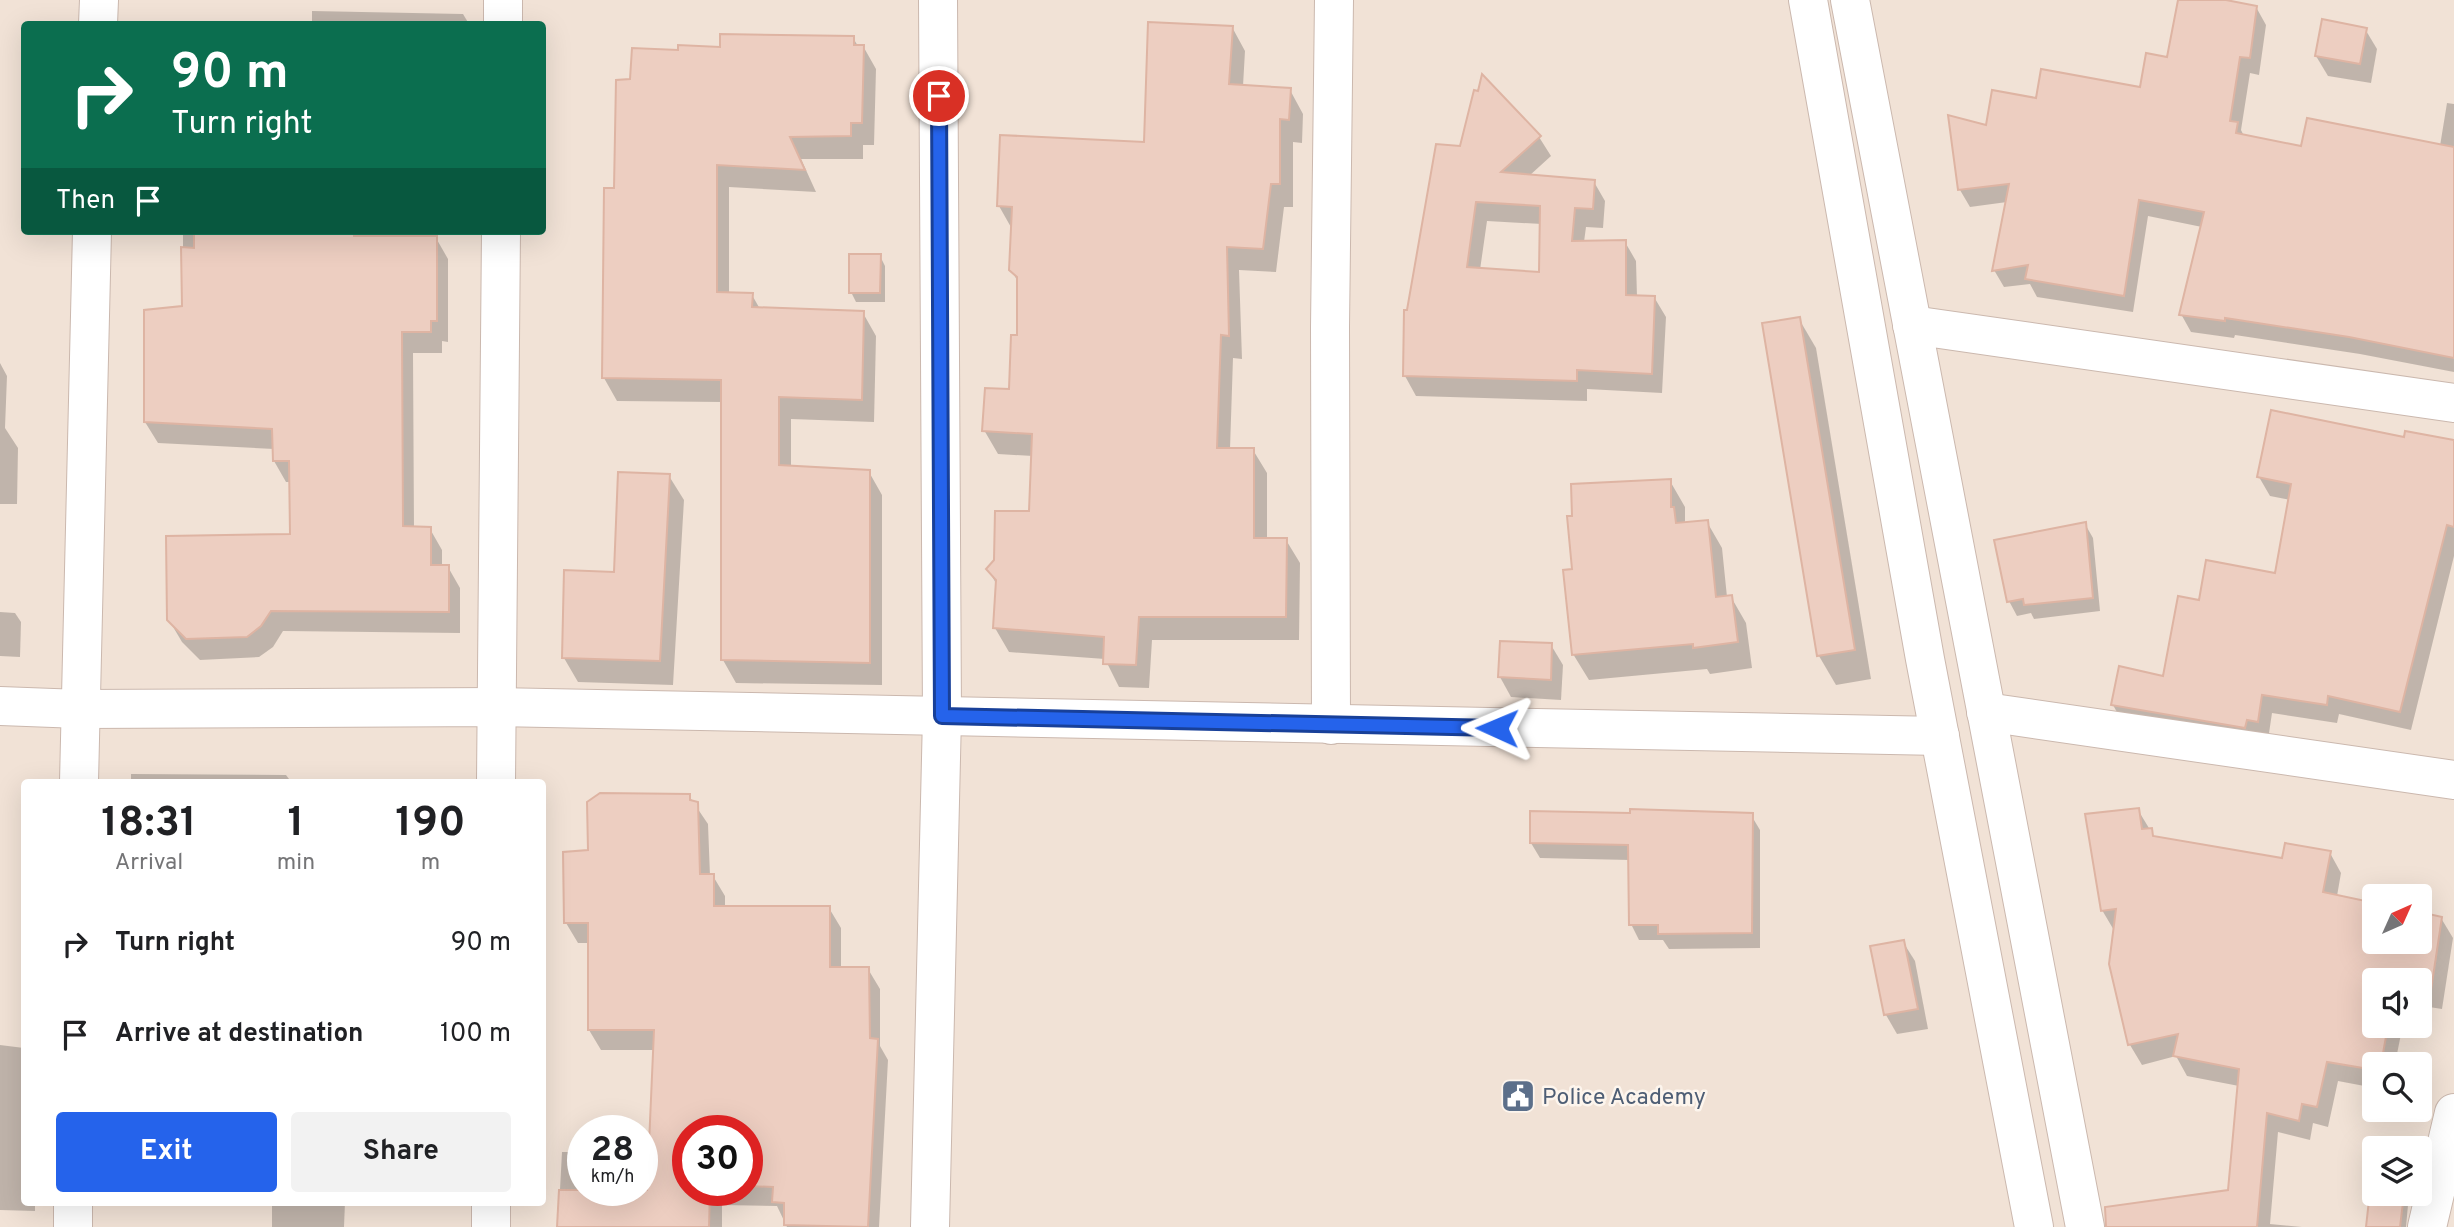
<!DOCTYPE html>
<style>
body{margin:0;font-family:Overpass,sans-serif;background:#f2f2f2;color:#202124;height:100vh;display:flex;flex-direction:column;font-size:26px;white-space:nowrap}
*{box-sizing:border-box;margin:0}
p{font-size:23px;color:#757577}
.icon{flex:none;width:38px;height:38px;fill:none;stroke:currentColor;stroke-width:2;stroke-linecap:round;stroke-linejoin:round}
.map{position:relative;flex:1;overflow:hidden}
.details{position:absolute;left:21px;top:779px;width:525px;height:427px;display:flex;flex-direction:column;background:#fff;border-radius:7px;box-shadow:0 7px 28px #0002}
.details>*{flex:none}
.banner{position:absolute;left:21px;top:21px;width:525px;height:214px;border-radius:7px;box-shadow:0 7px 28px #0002;background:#0b6e4f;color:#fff;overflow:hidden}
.needle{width:46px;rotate:45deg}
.fabs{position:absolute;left:2362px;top:884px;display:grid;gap:14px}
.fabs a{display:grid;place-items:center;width:70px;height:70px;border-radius:7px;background:#fff;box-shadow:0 7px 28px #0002;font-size:35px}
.speed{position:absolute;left:567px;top:1115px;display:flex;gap:14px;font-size:35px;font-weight:700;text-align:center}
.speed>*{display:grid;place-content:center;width:91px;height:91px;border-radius:50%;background:#fff;box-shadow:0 7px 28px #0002;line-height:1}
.speed small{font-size:18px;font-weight:400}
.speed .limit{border:10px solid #d22;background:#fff;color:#111}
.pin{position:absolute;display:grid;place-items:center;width:60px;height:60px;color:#fff;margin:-30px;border:4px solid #fff;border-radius:50%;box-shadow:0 2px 7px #0007}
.me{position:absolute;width:77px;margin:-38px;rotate:271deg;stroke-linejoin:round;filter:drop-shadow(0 0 5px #0008)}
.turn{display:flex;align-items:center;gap:24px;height:147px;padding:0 35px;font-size:32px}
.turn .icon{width:91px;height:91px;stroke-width:2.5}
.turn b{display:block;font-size:49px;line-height:60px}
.then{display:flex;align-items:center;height:66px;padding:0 35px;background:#0003;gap:14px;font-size:26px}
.eta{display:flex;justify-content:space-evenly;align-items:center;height:119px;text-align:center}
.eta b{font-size:42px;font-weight:700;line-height:49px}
.button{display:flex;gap:14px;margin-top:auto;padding:14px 35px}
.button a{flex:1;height:80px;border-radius:7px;background:#2563eb;color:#fff;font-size:28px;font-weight:700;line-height:80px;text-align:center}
.button a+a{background:#f2f2f2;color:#202124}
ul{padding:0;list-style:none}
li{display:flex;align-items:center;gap:21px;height:91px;padding:0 35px}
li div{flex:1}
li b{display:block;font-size:26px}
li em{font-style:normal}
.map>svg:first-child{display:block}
.residential{fill:#f1e2d6;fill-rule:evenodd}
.shadow{fill:#0003;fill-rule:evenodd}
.building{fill:#edcec1;stroke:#deb4a3;stroke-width:2;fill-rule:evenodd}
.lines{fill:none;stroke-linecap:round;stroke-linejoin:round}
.minor-casing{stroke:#cbb8ae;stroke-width:40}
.minor{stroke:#fff;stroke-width:38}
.route-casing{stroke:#184099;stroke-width:18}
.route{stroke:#2563eb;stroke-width:12}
.labels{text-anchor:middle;stroke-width:5;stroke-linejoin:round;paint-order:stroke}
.service-label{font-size:23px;fill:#4e5e75;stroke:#fdf5ed;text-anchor:start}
</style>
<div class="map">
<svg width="2454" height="1227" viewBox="0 0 2454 1227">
<rect width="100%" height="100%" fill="#faf1e7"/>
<path class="residential" d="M0,0H2454V1227H0ZM24,24H542V231H24ZM24,782H542V1202H24ZM2375,896H2420V942H2375ZM2375,980H2420V1026H2375ZM2375,1064H2420V1110H2375ZM583,1130H642V1190H583ZM688,1130H747V1190H688ZM2375,1148H2420V1194H2375Z"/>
<g class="shadow">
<polygon points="2179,0 2217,0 2256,7 2266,25 2259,75 2250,73 2241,130 2244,136 2303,148 2440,146 2447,103 2454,104 2454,372 2360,354 2235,335 2234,338 2191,332 2181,314 2202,227 2148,216 2133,312 2037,297 2030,284 2004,287 1994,270 2007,202 1970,207 1960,190 1987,127 2038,100 2141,89 2169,59"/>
<polygon points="312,11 463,14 469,24 312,24"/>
<polygon points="1232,27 1245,51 1243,86 1290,90 1303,114 1302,143 1293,142 1293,207 1284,207 1276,272 1239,270 1242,359 1233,358 1230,449 1253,450 1267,473 1267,540 1286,540 1300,563 1299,640 1152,640 1149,688 1119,687 1105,659 1009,652 995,628 998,587 988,569 1031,513 1033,456 998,454 984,430 1011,391 1019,337 1019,284 1011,269 1012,229 999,206 1146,143"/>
<polygon points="2365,29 2377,49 2371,83 2328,76 2316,56"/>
<polygon points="853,38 858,46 863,46 876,69 874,145 863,145 863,159 801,159 816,192 729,187 729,294 752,295 760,309 863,313 876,336 874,422 791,419 791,467 869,472 882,495 882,685 736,683 723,660 723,402 617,401 604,378 615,190 632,80 679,52"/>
<path d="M1539,137L1551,156L1529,176L1594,182L1605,201L1603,228L1586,227L1584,242H1625L1636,261L1637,297H1654L1666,317L1662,393L1587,389V401L1416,396L1405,376L1409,312L1462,148ZM1487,221L1542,224L1541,274L1480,270Z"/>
<polygon points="183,231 401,231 400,238 436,238 448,259 448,342 442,341 442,353 413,353 414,528 430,529 442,550 442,566 448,567 460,588 460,633 283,631 273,647 259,657 200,660 182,642 169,620 291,536 291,482 286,482 274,461 274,449 158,443 145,422 183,307"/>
<polygon points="880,256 885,266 885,302 856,302 851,292"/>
<polygon points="1799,319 1816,348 1871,679 1836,685 1819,656 1764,325"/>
<polygon points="0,363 7,376 5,428 18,448 17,504 0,504"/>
<polygon points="2406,439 2454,442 2454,556 2411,730 2339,714 2337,723 2272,713 2268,740 2123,723 2113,705 2164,678 2201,602 2276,575 2290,500 2270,496 2259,477"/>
<polygon points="669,476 684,500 673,685 578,682 564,658 616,574"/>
<polygon points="1670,481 1685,507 1685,524 1707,522 1722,548 1727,597 1731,597 1746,623 1752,668 1710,674 1707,669 1589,680 1573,654 1574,571"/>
<polygon points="2085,524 2093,538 2100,611 2034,619 2031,613 2017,616 2009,601"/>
<polygon points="0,612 15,613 21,622 20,657 0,656"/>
<polygon points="1551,645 1563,665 1561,700 1511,697 1500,677"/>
<polygon points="131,774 286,775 289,779 304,782 131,782"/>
<path d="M689,796L708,824L710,876H713L725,896V907L829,908L841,928V968L868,969L880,989V1046L888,1060L879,1227H787L777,1206L722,1205V1227H558L562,1152H583V1190H642V1153H650L655,1050H601L589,1030V943H578L566,923L565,853L589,852ZM688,1130H747V1190H688Z"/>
<path d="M2138,810L2155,838L2283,860L2330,853L2341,873L2337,896L2375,942H2420L2441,918L2453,938L2442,1009L2429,1007L2423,1038L2401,1034L2395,1064H2375V1088L2338,1081L2328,1127L2313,1123L2310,1140L2278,1132L2270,1224L2302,1227H2151L2230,1191L2239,1086L2187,1076L2176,1056L2142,1065L2130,1045L2110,963L2115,932L2102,910ZM2375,980H2420V1026H2375Z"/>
<polygon points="1751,815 1760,830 1760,948 1669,949 1663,940 1639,940 1631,924 1630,860 1540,858 1531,843"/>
<polygon points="1903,942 1915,961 1928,1029 1897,1034 1886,1015 1872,948"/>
<polygon points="0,1045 24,1048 24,1202 35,1202 35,1211 0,1210"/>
<polygon points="2403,1196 2408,1205 2406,1227 2368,1227"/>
<polygon points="272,1202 345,1202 344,1227 272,1227"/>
</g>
<g class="building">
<polygon points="2178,0 2226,0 2257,6 2250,58 2240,57 2230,121 2238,122 2236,133 2301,146 2307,118 2454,147 2454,358 2349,337 2225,318 2225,321 2179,315 2204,212 2139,200 2124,296 2025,279 2028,265 1992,271 2009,184 1958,190 1948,115 1986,125 1992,90 2036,98 2041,69 2140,87 2146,53 2167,57"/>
<polygon points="2322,19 2367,28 2360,64 2315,56"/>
<polygon points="1148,22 1233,26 1229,84 1291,88 1289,120 1280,119 1280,184 1271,184 1263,249 1227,247 1229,336 1221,335 1217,448 1254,448 1254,538 1287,538 1286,617 1139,617 1136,665 1103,664 1104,637 993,628 996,580 986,569 994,560 995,511 1029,511 1032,434 982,431 985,388 1009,389 1011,335 1017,335 1017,277 1009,270 1012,207 997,206 1000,135 1144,142"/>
<polygon points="720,34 854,36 854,45 864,45 862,123 851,123 851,136 790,137 805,170 717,165 717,292 753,293 752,307 864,311 862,400 779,397 779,465 870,470 870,663 721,660 721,380 602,378 604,188 614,188 616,80 630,79 632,48 678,50 678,45 720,47"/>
<path d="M1482,74L1541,136L1501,172L1595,180L1593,209L1575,208L1572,241L1626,240V295L1655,296L1652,374L1577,370V381L1403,376L1404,310H1407L1436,144L1460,146L1474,90L1478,91ZM1476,202L1540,206L1539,272L1467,267Z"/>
<polygon points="194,231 354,231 354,236 437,236 437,321 431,321 431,332 402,332 403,526 431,527 431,565 449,565 449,612 271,611 261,626 247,637 186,639 167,620 166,536 290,534 289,461 273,461 272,429 144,422 144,310 182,306 181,247 194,248"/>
<polygon points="849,254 881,254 880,293 849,293"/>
<polygon points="1800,317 1855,650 1817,656 1762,323"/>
<polygon points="2271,410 2404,437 2405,431 2454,440 2454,527 2447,525 2400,712 2328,696 2327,705 2262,695 2258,722 2247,720 2245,728 2111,705 2119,666 2163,676 2178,596 2199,600 2206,560 2275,573 2291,484 2257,477"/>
<polygon points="618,472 670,474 660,661 562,658 564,570 614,572"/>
<polygon points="1671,479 1671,507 1674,507 1676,523 1708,520 1716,597 1732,595 1738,642 1693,648 1693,644 1572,655 1563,570 1572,569 1567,516 1572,516 1571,484"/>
<polygon points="2086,522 2093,598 2024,605 2023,599 2007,602 1994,540"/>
<polygon points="1500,641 1552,643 1551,680 1498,677"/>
<polygon points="600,793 690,794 690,800 698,802 700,874 714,874 714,906 830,906 830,967 869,967 870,1038 878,1039 868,1227 784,1225 784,1203 772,1202 773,1187 747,1186 747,1130 688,1130 688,1190 710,1190 709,1227 557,1227 559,1190 647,1190 654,1030 588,1030 588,923 564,923 563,852 588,850 587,802"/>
<polygon points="2139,808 2142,829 2152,828 2153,836 2282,858 2285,843 2331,851 2323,892 2375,903 2375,942 2420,942 2420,912 2442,917 2431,990 2420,988 2420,980 2375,980 2375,1026 2388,1026 2381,1064 2375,1064 2375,1070 2327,1062 2317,1107 2302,1104 2299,1121 2267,1113 2257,1227 2106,1227 2105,1207 2228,1190 2239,1069 2173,1056 2178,1034 2128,1045 2109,964 2116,909 2101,911 2085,814"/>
<polygon points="1630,809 1753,813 1752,933 1658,934 1658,925 1629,925 1628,845 1530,843 1530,811 1630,813"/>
<polygon points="1904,940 1918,1009 1884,1015 1870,946"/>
<polygon points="2370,1191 2404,1194 2400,1227 2366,1227"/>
</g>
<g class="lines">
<g class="minor-casing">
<g id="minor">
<polyline points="1808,0 1925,659 2034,1227"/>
<polyline points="1850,0 2085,1227"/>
<polyline points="98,24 99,0"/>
<polyline points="503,24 503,0"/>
<polyline points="1912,325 2454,403"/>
<polyline points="0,706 80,709 497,707 1940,736"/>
<polyline points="1986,712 2454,780"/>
<polyline points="1331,725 1330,327 1334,0"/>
<polyline points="79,782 92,231"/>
<polyline points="496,782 501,231"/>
<polyline points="73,1227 73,1202"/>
<polyline points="491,1227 491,1202"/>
<polyline points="930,1227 942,716 938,0"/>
<polyline points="2427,1227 2454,1113"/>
</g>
</g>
<use href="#minor" class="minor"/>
</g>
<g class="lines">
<g class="route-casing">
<polyline id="route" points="939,96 942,716 1497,728"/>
</g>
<use href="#route" class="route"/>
</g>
<defs>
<g id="civic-square" transform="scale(1.75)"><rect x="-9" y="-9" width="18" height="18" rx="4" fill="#5c6f8a" stroke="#fdf5ed"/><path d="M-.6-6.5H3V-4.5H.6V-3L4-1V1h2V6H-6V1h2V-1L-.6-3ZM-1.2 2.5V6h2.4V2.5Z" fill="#fff"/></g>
</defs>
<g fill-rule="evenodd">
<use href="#civic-square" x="1518" y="1096"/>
</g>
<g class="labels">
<g class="service-label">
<text x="1542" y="1104">Police Academy</text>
</g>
</g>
</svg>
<div class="fabs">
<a><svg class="needle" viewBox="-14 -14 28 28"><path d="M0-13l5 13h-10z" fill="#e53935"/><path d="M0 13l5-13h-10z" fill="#757577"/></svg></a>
<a><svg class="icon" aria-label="sound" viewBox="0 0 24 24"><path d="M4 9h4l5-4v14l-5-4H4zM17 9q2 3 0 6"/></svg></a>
<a><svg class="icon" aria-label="search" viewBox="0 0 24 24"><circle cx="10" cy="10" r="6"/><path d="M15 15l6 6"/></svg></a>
<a><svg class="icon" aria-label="layers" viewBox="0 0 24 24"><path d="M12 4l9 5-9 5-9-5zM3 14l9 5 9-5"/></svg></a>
</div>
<div class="speed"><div>28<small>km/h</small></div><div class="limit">30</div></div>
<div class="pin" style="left:939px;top:96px;background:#d93025"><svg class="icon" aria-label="arrive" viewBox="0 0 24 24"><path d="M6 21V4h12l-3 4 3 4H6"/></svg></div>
<svg class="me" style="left:1497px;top:728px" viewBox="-20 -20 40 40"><path d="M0-17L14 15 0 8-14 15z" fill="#2563eb" stroke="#fff" stroke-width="4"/></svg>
<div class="banner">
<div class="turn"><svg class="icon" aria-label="right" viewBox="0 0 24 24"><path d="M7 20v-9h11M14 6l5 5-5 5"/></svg><div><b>90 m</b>Turn right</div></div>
<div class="then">Then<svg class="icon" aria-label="arrive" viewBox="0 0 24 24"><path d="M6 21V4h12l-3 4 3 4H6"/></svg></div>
</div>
<section class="details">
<div class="eta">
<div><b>18:31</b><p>Arrival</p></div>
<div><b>1</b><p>min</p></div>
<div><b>190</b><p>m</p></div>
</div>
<ul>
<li><svg class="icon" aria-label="right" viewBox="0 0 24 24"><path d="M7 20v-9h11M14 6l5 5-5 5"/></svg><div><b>Turn right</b></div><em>90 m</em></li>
<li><svg class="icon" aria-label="arrive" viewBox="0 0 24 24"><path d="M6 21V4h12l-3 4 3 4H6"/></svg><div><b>Arrive at destination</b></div><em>100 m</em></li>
</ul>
<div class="button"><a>Exit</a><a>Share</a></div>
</section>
</div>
